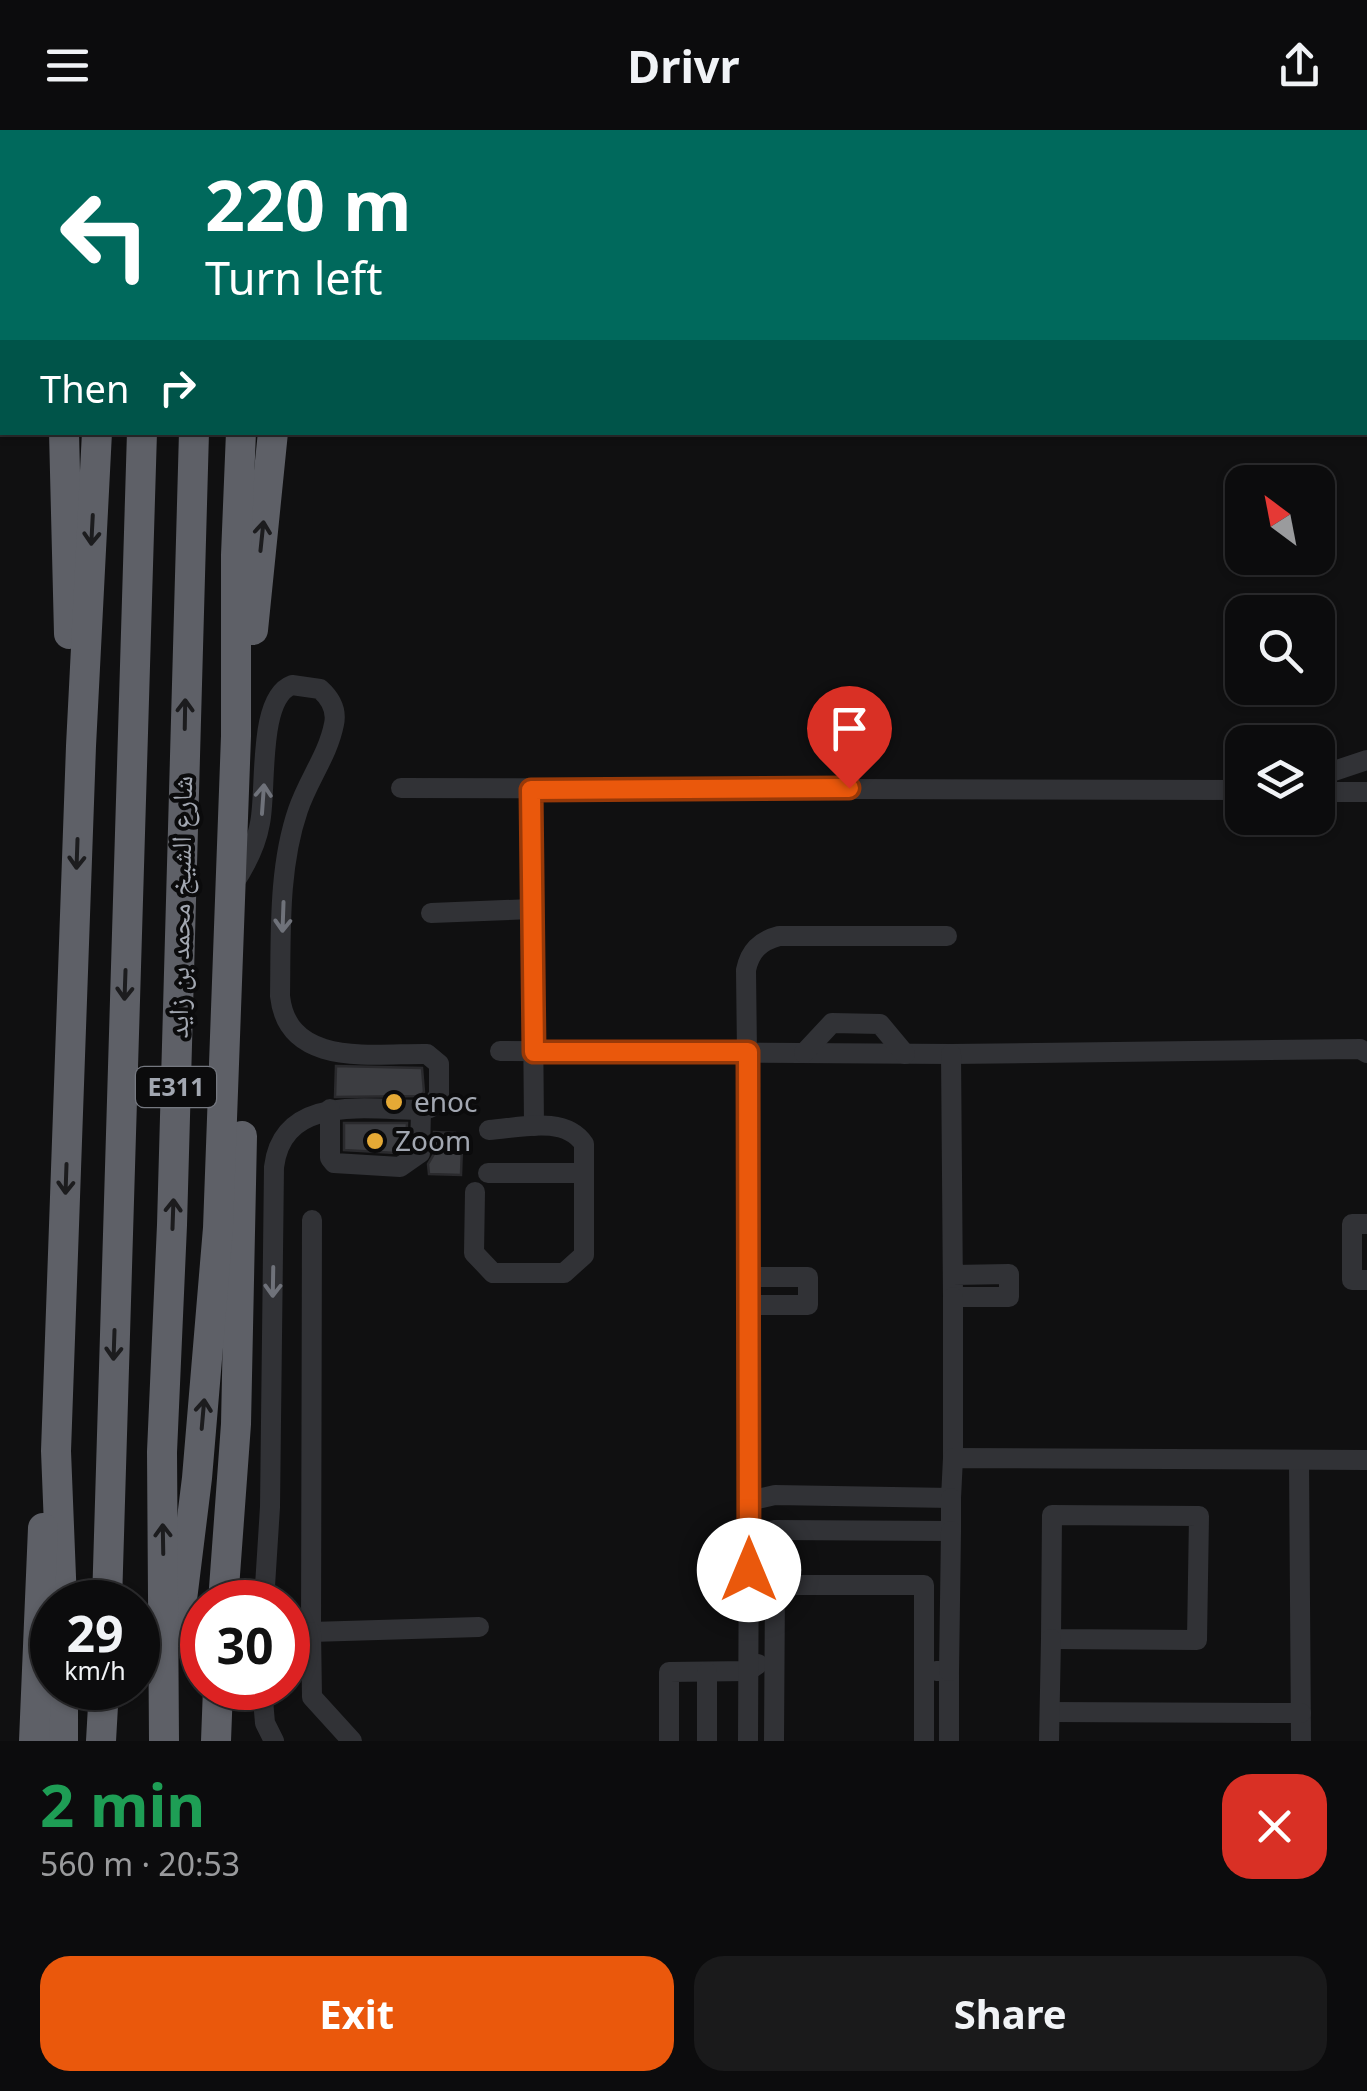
<!DOCTYPE html>
<meta charset="utf-8">
<style>
body{margin:0;font-family:"Noto Sans","Noto Naskh Arabic",sans-serif;background:#1a1a1b;color:#f1f3f6;height:100vh;display:flex;flex-direction:column;font-size:38px;white-space:nowrap}
*{box-sizing:border-box;margin:0}
p{font-size:32px;color:#9a9b9d}
.icon{flex:none;width:55px;height:55px;fill:none;stroke:currentColor;stroke-width:2;stroke-linecap:round;stroke-linejoin:round}
.map{position:relative;height:1611px;overflow:hidden}
.side{display:flex;flex-direction:column;background:#0c0c0d;flex:1}
.side>*{flex:none}
.hud{position:absolute;left:0px;top:0px;width:1368px;height:305px;box-shadow:0 2px 8px #0004,0 0 0 2px #2c2c2e;background:#00695c;color:#fff;overflow:hidden}
.needle{width:65px;rotate:328deg}
.buttons{position:absolute;left:1225px;top:335px;display:grid;gap:20px}
.buttons a{display:grid;place-items:center;width:110px;height:110px;border-radius:20px;background:#0c0c0d;box-shadow:0 2px 8px #0004,0 0 0 2px #2c2c2e;font-size:50px}
.speed{position:absolute;left:30px;top:1450px;display:flex;gap:20px;font-size:50px;font-weight:700;text-align:center}
.speed>*{display:grid;place-content:center;width:130px;height:130px;border-radius:50%;background:#0c0c0d;box-shadow:0 2px 8px #0004,0 0 0 2px #2c2c2e;line-height:1}
.speed small{font-size:25px;font-weight:400}
.speed .limit{border:15px solid #d22;background:#fff;color:#111}
.pin{position:absolute;display:grid;place-items:center;width:85px;height:85px;color:#fff;margin:-102px -42px;border-radius:50% 50% 50% 0;rotate:-45deg;box-shadow:0 0 10px #0007}
.pin .icon{rotate:45deg}
.me{position:absolute;width:110px;margin:-55px;rotate:0deg;stroke-linejoin:round;filter:drop-shadow(0 0 8px #0008)}
.turn{display:flex;align-items:center;gap:35px;height:210px;padding:0 40px;font-size:45px}
.turn .icon{width:130px;height:130px;stroke-width:2.5}
.turn b{display:block;font-size:70px;line-height:85px}
.then{display:flex;align-items:center;height:95px;padding:0 40px;background:#0003;gap:20px;font-size:38px}
.round{display:grid;place-items:center;flex:none;width:105px;height:105px;border-radius:30px;background:#1a1a1b}
.overview{display:flex;align-items:center;justify-content:space-between;height:170px;padding:0 40px}
h1{font-size:60px;font-weight:700;line-height:75px;color:#1e9e55}
.cta{display:flex;gap:20px;margin-top:auto;padding:20px 40px}
.cta a{flex:1;height:115px;border-radius:30px;background:#ea580c;color:#fff;font-size:40px;font-weight:700;line-height:115px;text-align:center}
.cta a+a{background:#1a1a1b;color:#f1f3f6}
header{display:flex;justify-content:space-between;align-items:center;height:130px;padding:0 40px;background:#0c0c0d;font-size:45px;font-weight:700}
.map>svg:first-child{display:block}
.building{fill:#3c3d41;stroke:#2a2a2d;stroke-width:2.5}
.lines{fill:none;stroke-linecap:round;stroke-linejoin:round}
.minor{stroke:#313236;stroke-width:20}
.highway{stroke:#5e6067;stroke-width:30}
.oneway{stroke:#1c1c1e}
.oneway2{stroke:#6f727a}
.route-casing{stroke:#983908;stroke-width:25}
.route{stroke:#ea580c;stroke-width:18}
.poi-dot{fill:#e5a935;stroke:#0b0b0c;stroke-width:4}
.labels{text-anchor:middle;stroke-width:8;stroke-linejoin:round;paint-order:stroke}
.shield{fill:#0b0b0c;stroke:#757880;stroke-width:2.5}
.shield-label{font-size:25px;font-weight:bold;fill:#a2a7b1}
.street-label{font-size:28px;fill:#a2a7b1;stroke:#0b0b0c}
.poi-label{font-size:28px;fill:#a2a7b1;stroke:#0b0b0c;text-anchor:start}
</style>
<header><svg class="icon" aria-label="menu" viewBox="0 0 24 24"><path d="M4 6h16M4 12h16M4 18h16"/></svg>Drivr<svg class="icon" aria-label="share" viewBox="0 0 24 24"><path d="M12 15V3M7 8l5-5 5 5M5 13v7h14v-7"/></svg></header>
<div class="map">
<svg width="1367" height="1611" viewBox="0 0 1367 1611">
<rect width="100%" height="100%" fill="#101011"/>
<g class="building">
<polygon points="336,936 422,938 424,962 420,966 335,967"/>
<polygon points="344,993 407,993 406,1016 396,1023 344,1020"/>
<polygon points="434,1002 455,1003 454,1016 462,1017 461,1045 429,1044 428,1034 434,1024"/>
</g>
<g class="lines">
<g class="minor">
<polyline points="1318,654 1328,643 1367,630"/>
<polyline points="401,658 1242,660"/>
<polyline points="531,660 534,996"/>
<polyline points="1318,662 1367,662"/>
<path d="M232,756C245,737 256,716 260,693C267,660 257,568 292,555L320,559C330,568 337,580 334,594C328,625 308,650 298,680C278,738 281,805 280,866C288,939 375,923 427,924L439,934V965L430,978L422,980C369,980 283,963 274,1037L270,1377L264,1472"/>
<polyline points="431,783 532,779"/>
<polyline points="500,921 951,924 1360,919 1367,923"/>
<polyline points="804,923 832,893 880,894 905,924"/>
<path d="M951,924C952,1005 952,1086 953,1167H1009V1144L953,1145"/>
<polyline points="330,979 330,1028 334,1033 400,1037 420,1023 421,980"/>
<polyline points="488,1043 584,1043"/>
<path d="M475,1062L474,1123L493,1143H564L584,1125V1014C565,985 519,998 489,1000"/>
<polyline points="312,1090 311,1502 479,1497"/>
<polyline points="1367,1094 1352,1094 1352,1150 1367,1150"/>
<path d="M751,1147H808V1175H750L746,840C750,821 760,811 779,806H947"/>
<polyline points="953,1328 953,1167"/>
<polyline points="1299,1331 1301,1611"/>
<polyline points="749,1371 775,1365 951,1368 953,1328 1367,1330"/>
<polygon points="1052,1385 1199,1386 1197,1510 1051,1509"/>
<polyline points="774,1400 951,1401 951,1368"/>
<polyline points="311,1502 312,1567 352,1611"/>
<polyline points="936,1541 949,1541 949,1611"/>
<polyline points="949,1541 951,1401"/>
<polyline points="262,1558 265,1593 274,1611"/>
<polyline points="1050,1582 1301,1583"/>
<polyline points="669,1611 669,1542 748,1541 758,1534"/>
<polyline points="707,1611 707,1542"/>
<polyline points="748,1611 750,1175"/>
<polyline points="774,1611 775,1455 924,1455 924,1611"/>
<polyline points="1049,1611 1051,1509"/>
</g>
<g class="highway">
<polyline points="64,2 64,0"/>
<polyline points="102,2 102,0"/>
<polyline points="151,2 151,0"/>
<polyline points="204,2 204,0"/>
<polyline points="258,2 258,0"/>
<polyline points="291,2 291,0"/>
<polyline points="64,302 69,504"/>
<polyline points="253,500 273,302"/>
<polyline points="62,1472 56,1321 81,616 97,302"/>
<polyline points="107,1472 142,302"/>
<polyline points="223,1472 236,1294 242,1006"/>
<polyline points="178,1502 197,1348 218,1098 236,606 236,425 241,302"/>
<polyline points="63,1558 63,1611"/>
<polyline points="34,1611 43,1398"/>
<polyline points="101,1611 104,1558"/>
<polyline points="164,1611 162,1322 172,1095 194,302"/>
<polyline points="216,1611 218,1558"/>
</g>
</g>
<defs><path id="oneway-shaft" d="M-6 0H5M1.5-3L5.5 0L1.5 3" fill="none" stroke-width="1.6" stroke-linecap="round" stroke-linejoin="round" transform="scale(2.5)"/></defs>
<g class="oneway">
<use href="#oneway-shaft" transform="translate(92 400) rotate(93)"/>
<use href="#oneway-shaft" transform="translate(262 406) rotate(-84)"/>
<use href="#oneway-shaft" transform="translate(185 584) rotate(-89)"/>
<use href="#oneway-shaft" transform="translate(77 724) rotate(92)"/>
<use href="#oneway-shaft" transform="translate(125 855) rotate(92)"/>
<use href="#oneway-shaft" transform="translate(66 1049) rotate(92)"/>
<use href="#oneway-shaft" transform="translate(173 1084) rotate(-88)"/>
<use href="#oneway-shaft" transform="translate(114 1215) rotate(92)"/>
<use href="#oneway-shaft" transform="translate(203 1284) rotate(-85)"/>
<use href="#oneway-shaft" transform="translate(163 1409) rotate(-91)"/>
</g>
<g class="oneway2">
<use href="#oneway-shaft" transform="translate(263 669) rotate(-86)"/>
<use href="#oneway-shaft" transform="translate(283 787) rotate(92)"/>
<use href="#oneway-shaft" transform="translate(273 1152) rotate(91)"/>
</g>
<g class="lines">
<g class="route-casing">
<polyline id="route" points="749,1440 748,922 534,922 531,660 849,658"/>
</g>
<use href="#route" class="route"/>
</g>
<g class="poi-dot">
<circle cx="394" cy="972" r="10"/>
<circle cx="375" cy="1011" r="10"/>
</g>
<g class="labels">
<rect class="shield" x="136" y="937" width="80" height="40" rx="8"/>
<g class="shield-label">
<text x="176" y="966">E311</text>
</g>
<g class="street-label">
<text transform="translate(180 777) rotate(-89)" y="10">شارع الشيخ محمد بن زايد</text>
</g>
<g class="poi-label">
<text x="414" y="982">enoc</text>
<text x="395" y="1021">Zoom</text>
</g>
</g>
</svg>
<div class="buttons">
<a><svg class="needle" viewBox="-14 -14 28 28"><path d="M0-13l5 13h-10z" fill="#e53935"/><path d="M0 13l5-13h-10z" fill="#9a9b9d"/></svg></a>
<a><svg class="icon" aria-label="search" viewBox="0 0 24 24"><circle cx="10" cy="10" r="6"/><path d="M15 15l6 6"/></svg></a>
<a><svg class="icon" aria-label="layers" viewBox="0 0 24 24"><path d="M12 4l9 5-9 5-9-5zM3 14l9 5 9-5"/></svg></a>
</div>
<div class="speed"><div>29<small>km/h</small></div><div class="limit">30</div></div>
<div class="pin" style="left:849px;top:658px;background:#d93025"><svg class="icon" aria-label="arrive" viewBox="0 0 24 24"><path d="M6 21V4h12l-3 4 3 4H6"/></svg></div>
<svg class="me" style="left:749px;top:1440px" viewBox="-20 -20 40 40"><circle r="19" fill="#fff"/><path d="M0-13L10 11 0 6-10 11z" fill="#ea580c"/></svg>
<div class="hud">
<div class="turn"><svg class="icon" aria-label="left" viewBox="0 0 24 24"><path d="M17 20v-9H6M10 6l-5 5 5 5"/></svg><div><b>220 m</b>Turn left</div></div>
<div class="then">Then<svg class="icon" aria-label="right" viewBox="0 0 24 24"><path d="M7 20v-9h11M14 6l5 5-5 5"/></svg></div>
</div>
</div>
<section class="side">
<div class="overview"><div><h1>2 min</h1><p>560 m · 20:53</p></div><a class="round" style="background:#d93025;color:#fff"><svg class="icon" aria-label="close" viewBox="0 0 24 24"><path d="M6 6l12 12M18 6L6 18"/></svg></a></div>
<div class="cta"><a>Exit</a><a>Share</a></div>
</section>
